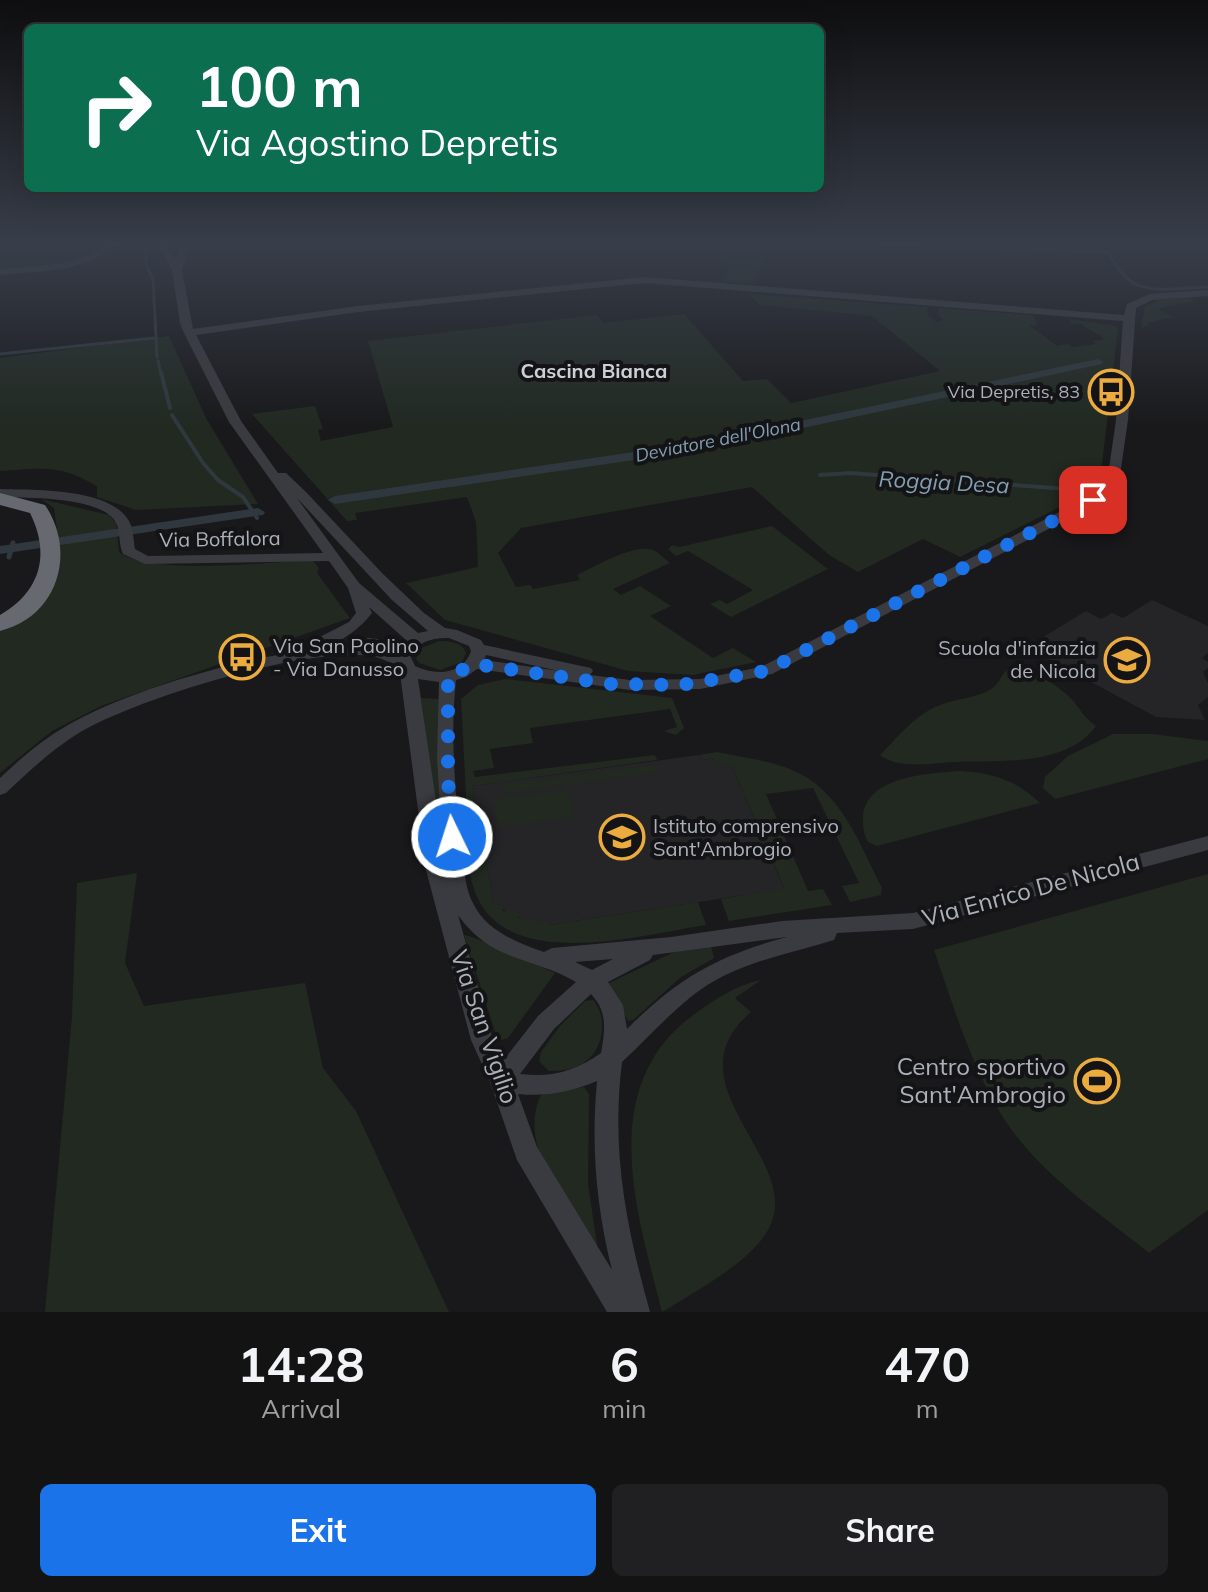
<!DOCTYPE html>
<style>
body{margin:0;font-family:Mulish,sans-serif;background:#202022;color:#f1f3f6;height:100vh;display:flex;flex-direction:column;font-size:30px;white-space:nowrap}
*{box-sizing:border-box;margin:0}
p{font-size:26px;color:#9d9ea0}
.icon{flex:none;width:44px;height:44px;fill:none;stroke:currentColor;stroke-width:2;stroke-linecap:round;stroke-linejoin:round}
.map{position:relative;height:1312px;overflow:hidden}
.drawer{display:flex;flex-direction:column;background:#131314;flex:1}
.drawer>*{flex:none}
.guide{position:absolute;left:24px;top:24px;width:800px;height:168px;border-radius:12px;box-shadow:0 8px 32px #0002,0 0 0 2px #323234;background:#0b6e4f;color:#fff;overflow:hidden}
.pin{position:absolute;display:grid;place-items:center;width:68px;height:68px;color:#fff;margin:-34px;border-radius:16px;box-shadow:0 4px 12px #0006}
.me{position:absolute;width:88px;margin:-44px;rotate:356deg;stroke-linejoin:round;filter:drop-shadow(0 0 6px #0008)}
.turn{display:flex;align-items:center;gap:28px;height:168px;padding:0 40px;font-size:36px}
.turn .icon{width:104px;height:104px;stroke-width:2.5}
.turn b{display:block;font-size:56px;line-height:68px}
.eta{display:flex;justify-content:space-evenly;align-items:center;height:136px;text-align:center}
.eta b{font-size:48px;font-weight:700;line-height:56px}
.action{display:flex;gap:16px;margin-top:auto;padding:16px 40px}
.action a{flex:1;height:92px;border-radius:12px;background:#1a73e8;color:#fff;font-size:32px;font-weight:700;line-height:92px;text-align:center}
.action a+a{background:#202022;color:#f1f3f6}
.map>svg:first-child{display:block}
.built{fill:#252528}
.green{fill:#212921}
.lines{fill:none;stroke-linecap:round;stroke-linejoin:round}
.stream-far2{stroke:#2f383e;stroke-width:3}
.stream-far1{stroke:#2f383e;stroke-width:4}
.stream{stroke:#2f383e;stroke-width:5}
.canal{fill:#2f383e;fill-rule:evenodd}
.minor{fill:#3a3b40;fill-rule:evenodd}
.highway{fill:#666970;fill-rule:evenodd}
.route{stroke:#1a73e8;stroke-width:14;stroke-dasharray:0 25.2}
.labels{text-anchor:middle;stroke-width:8;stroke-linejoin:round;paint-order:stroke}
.far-poi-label{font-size:18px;fill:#abb0ba;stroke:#141416;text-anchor:end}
.far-water-label{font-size:18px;font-style:italic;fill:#849fb3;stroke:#141416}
.far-quarter-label{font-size:20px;font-weight:bold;fill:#cccfd6;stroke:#141416}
.street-label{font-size:20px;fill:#abb0ba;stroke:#141416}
.poi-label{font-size:20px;fill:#abb0ba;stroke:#141416;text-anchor:start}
.water-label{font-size:22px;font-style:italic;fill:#849fb3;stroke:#141416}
.near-street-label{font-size:24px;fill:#abb0ba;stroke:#141416}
.near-poi-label{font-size:24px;fill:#abb0ba;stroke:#141416;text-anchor:end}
</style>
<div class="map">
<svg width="1208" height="1312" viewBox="0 0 1208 1312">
<rect width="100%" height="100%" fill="#19191b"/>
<g class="built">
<polygon points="1152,600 1208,626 1208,653 1202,658 1208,662 1208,668 1203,672 1208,683 1208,697 1198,705 1205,720 1156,717 1041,655 1035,642 1086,611 1101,619 1112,613 1123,618"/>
<polygon points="699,755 702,760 713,758 732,766 784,889 548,925 534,924 494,905 472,786"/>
</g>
<g class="green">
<path d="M0,244H105C82,269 32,266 0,270Z"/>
<polygon points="706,245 758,247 767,251 753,284 723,282 730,266"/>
<path d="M749,294L927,307L928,315L936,322L944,320L938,315V308L1033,315L1037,325H1029L1057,346L1068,344L1072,347L1096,344L1093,341L1105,339L1081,324H1073L1069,319L1116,326L1118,329L1102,464L1093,485L1080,497L960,557L923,539L858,572L829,555L752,487L521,528L498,553L516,587L530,585L533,589L580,580L577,575C594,567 637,541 655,551C660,554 665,559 670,563L613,589L621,595L640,586L671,606L650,616L713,658L733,648L756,662L693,675L628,671L445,620L406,583L478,567L476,522L467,497L355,513L357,520L347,521L252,414L315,406L323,429L318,430L321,441L393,427L368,341L597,315L604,323L684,314L743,381L767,379L791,403L940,371L872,316L759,305Z"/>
<polygon points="1189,298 1195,301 1157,309 1173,317 1147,323 1149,325 1141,328 1145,306 1160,300"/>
<path d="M169,336L206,418L258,504L136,510L97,497V486C60,464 41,468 0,471V358Z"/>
<path d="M41,499L109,515L116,523L119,552C150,576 270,562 312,560L319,568L317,573L350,618L101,706L52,731L0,773V627L27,617L58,538L54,508Z"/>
<polygon points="772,526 828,569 731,617 710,604 720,600 727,604 753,590 688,551 676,556 668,549 672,545 679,547"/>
<path d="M439,641C450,641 462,642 466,653L462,662L440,670L419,663L416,659L419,649Z"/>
<path d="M1012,667C1031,669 1062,687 1074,702C1082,712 1085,718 1096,726C1067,767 998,760 954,762C930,763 900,770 880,755C900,735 916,713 943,704C958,698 978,698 991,689C1001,683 1001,671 1012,667Z"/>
<path d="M505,679L672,698L684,728L676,735L664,731L677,727L670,709L530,728L533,743L490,749L494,768L473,771L475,777L655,755L657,760L472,786L494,905L502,904L503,911L517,909L519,918L531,917L534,923L547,921L549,925L698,902L706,925C635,936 487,979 470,873L461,699L478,685Z"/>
<polygon points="421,698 439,699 439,802 435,802"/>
<polygon points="1113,734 1152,734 1208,741 1208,759 1055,799 1043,788 1045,777 1068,756"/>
<path d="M717,752C741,757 767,760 790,769C841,789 859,843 882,888L881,895L850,902L842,886L859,883L813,788L766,794L808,891L823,889L832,905L729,921L721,899L784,888L732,766L715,763L713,758L702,760L699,755Z"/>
<polygon points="658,764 661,772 505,793 504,784"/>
<path d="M958,771C990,772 1017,780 1040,803L877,846L868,842C863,833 863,826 863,817C866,776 927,774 958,771Z"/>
<polygon points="568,790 575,817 498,827 493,799"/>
<polygon points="137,873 125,963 144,1006 305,983 323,1068 356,1111 449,1312 45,1312 72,1016 77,883"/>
<path d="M1208,874V1210L1149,1253C1097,1211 1032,1169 998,1109C970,1061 952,1003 934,950Z"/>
<path d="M464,935C472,935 541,967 555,973L508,1038L498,1041Z"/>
<polygon points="711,946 714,958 681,977 633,1020 628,1021 609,983 674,952"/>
<path d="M761,980L735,998L751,1012C663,1087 814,1164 765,1235C746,1264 693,1293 662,1312C637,1213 594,1085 696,1013C717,998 736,985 761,980Z"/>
<path d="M593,1000C608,1017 604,1049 585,1062C574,1070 562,1071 549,1071L539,1061L541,1052L560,1026L585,1001Z"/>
<path d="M584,1087L589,1094L588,1184L597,1245L594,1249C569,1206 516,1146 541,1095Z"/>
</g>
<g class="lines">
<g class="stream-far2">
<polyline points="143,244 146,250"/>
<path d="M877,244L1109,252C1130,301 1162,288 1208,287"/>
<polyline points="146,254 146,265 153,279 157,357"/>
<polyline points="0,354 154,338"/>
<polyline points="158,361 161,374"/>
</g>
<g class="stream-far1">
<polyline points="161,372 170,408"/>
<polyline points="172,415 203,463 218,480 243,497 257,518"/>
<polyline points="820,475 850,473 1068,489"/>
</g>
<polyline class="stream" points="9,557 13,543"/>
<g class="canal">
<polygon points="1098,359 1103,362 1102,364 695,451 335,504 328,500 335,496 695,443"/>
<polygon points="258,508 265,512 263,515 0,554 0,546"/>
</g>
<g class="minor">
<path d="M106,244H116C86,273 39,271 0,275V269C36,266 76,267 106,244Z"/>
<path d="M157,244H165L176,260L182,244H190L182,270L193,329L358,306L644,277L1124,315L1127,304L1150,294L1208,290V296L1152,300L1136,308L1128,420L1120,475L1112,490L1098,503L772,674L700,689L630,690L477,669L466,677L456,680C450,736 455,795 462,851C464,868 465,890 474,905C486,930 519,944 544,952L552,948L671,937L782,921L913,913L1208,836V850L913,929L837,933L834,940C789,954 740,962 700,990C671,1011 648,1038 622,1062C611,1151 626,1226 650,1312H607L517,1160L490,1082L471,1040L426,870L399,666C391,663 383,659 376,657C311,644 140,698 82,731C54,748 30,770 6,793L0,795V778C21,758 43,739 68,725C136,685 286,644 364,647L360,643L368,638L404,642L406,640L369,607L372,613C360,629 333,650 312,647L310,644L312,641L349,622L356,613L348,588L329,561L145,564L123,554C118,544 121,532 116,523C103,496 26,498 0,497V489C34,490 106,488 127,518C134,527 133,539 135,549L148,556L323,553L229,422L184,333L180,323L172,270ZM644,283L1123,321L1116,420L1108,475L1102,485L1088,497L761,667L700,679L630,680L590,675L593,671L591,668L484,645L481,640L457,630L445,628L424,613L383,574L306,492L286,473H278L241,421L196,335L358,312ZM297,498L392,600L428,631L418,633L359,583ZM449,638L469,646L471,651C463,675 436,676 415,666L410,655C420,641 432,638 449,638ZM486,655L559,671L484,660ZM418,679L439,682L437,757L442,842ZM458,915C492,963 532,956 576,982L538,1016L503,1061L493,1040ZM787,937C717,956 678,978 627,1029L623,1005L608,982L650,960L653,955ZM613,959L592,970L575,962ZM591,994C608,1012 605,1030 601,1053C575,1071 552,1078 520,1074L554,1029ZM597,1081C591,1146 596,1206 612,1270L537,1147L518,1094C547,1097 570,1092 597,1081Z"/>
</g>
<path class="highway" d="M0,493L45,505C77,552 58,617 0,631V615C40,592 51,555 30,513L0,505Z"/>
</g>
<linearGradient id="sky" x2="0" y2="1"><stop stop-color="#0e0e0f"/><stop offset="0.57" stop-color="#383e4a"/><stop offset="1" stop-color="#383e4a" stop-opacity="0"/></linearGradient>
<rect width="1208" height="428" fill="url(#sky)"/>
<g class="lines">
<polyline class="route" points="452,837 448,779 448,677 474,664 610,684 680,685 766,671 1093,500"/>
</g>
<defs>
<g id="bus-ring" transform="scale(2.3)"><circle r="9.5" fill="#141416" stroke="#ecab3f" stroke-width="1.5"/><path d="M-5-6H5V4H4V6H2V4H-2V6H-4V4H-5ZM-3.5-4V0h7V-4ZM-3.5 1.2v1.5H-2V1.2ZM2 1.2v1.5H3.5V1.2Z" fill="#ecab3f"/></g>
<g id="school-ring" transform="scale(2.3)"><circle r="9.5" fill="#141416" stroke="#ecab3f" stroke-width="1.5"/><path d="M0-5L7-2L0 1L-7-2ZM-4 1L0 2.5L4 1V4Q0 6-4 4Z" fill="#ecab3f"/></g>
<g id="stadium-ring" transform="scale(2.3)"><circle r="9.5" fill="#141416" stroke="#ecab3f" stroke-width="1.5"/><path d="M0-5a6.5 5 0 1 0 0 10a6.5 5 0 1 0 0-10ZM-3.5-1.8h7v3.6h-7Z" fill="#ecab3f"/></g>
</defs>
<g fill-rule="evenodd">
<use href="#bus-ring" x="1111" y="392"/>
<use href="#bus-ring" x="242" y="657"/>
<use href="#school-ring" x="1127" y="660"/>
<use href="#school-ring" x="622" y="837"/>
<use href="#stadium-ring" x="1097" y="1081"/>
</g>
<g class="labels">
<g class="far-poi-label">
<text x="1080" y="398">Via Depretis, 83</text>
</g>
<g class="far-water-label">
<text transform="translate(718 440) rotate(-11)" y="6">Deviatore dell'Olona</text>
</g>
<g class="far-quarter-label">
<text x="594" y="378">Cascina Bianca</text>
</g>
<g class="street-label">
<text transform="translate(220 539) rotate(-1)" y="7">Via Boffalora</text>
</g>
<g class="poi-label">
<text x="273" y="653">Via San Paolino<tspan x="273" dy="23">- Via Danusso</tspan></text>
<text x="1096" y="655" text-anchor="end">Scuola d'infanzia<tspan x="1096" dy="23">de Nicola</tspan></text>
<text x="653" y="833">Istituto comprensivo<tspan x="653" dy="23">Sant'Ambrogio</tspan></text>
</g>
<g class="water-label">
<text transform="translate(944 482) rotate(3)" y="8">Roggia Desa</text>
</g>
<g class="near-street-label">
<text transform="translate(1031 890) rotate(-15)" y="8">Via Enrico De Nicola</text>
<text transform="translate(484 1027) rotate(71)" y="8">Via San Vigilio</text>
</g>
<g class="near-poi-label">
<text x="1066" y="1075">Centro sportivo<tspan x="1066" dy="28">Sant'Ambrogio</tspan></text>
</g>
</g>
</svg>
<div class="pin" style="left:1093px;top:500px;background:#d93025"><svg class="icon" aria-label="arrive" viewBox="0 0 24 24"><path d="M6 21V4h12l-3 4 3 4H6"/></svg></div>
<svg class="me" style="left:452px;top:837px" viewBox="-20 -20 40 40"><circle r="17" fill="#1a73e8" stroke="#fff" stroke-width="3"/><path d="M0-11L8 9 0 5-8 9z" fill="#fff"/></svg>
<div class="guide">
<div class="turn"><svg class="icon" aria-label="right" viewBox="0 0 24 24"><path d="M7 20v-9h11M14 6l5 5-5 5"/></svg><div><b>100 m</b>Via Agostino Depretis</div></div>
</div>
</div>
<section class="drawer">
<div class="eta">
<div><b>14:28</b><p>Arrival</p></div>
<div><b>6</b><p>min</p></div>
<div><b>470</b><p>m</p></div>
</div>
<div class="action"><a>Exit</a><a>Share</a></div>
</section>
